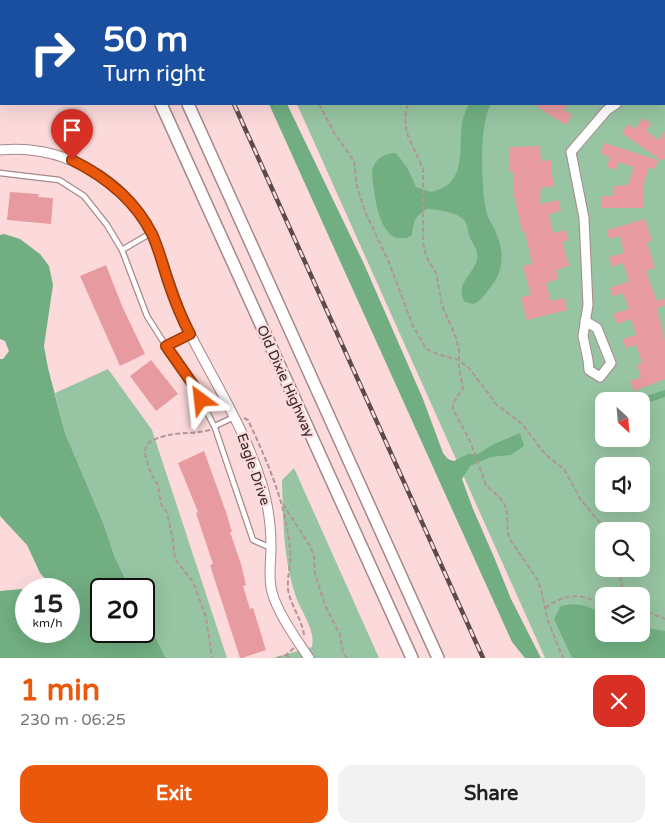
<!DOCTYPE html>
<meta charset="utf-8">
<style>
body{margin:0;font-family:"Varela Round",sans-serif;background:#f2f2f2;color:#222;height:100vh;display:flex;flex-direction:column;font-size:19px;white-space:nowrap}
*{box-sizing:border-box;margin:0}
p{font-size:16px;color:#767676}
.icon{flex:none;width:28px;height:28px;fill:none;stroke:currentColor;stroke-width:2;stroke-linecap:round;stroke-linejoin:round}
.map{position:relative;height:658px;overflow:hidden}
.drawer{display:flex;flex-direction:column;background:#fff;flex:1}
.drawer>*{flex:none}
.banner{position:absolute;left:0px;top:0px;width:665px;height:105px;box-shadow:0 5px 20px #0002;background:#1a4fa0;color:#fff;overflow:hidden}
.needle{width:32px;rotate:154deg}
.fabs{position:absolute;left:595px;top:392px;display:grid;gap:10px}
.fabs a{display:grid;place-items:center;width:55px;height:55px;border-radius:10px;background:#fff;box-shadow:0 5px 20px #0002;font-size:25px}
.speed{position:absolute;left:15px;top:578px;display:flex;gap:10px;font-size:25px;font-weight:700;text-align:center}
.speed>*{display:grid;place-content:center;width:65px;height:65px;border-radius:50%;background:#fff;box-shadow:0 5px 20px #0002;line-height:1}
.speed small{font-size:12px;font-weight:400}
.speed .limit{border:2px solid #111;border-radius:8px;background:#fff;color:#111}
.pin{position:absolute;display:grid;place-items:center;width:42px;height:42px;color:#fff;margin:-51px -21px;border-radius:50% 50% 50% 0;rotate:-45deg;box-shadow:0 0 5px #0007}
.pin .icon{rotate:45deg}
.me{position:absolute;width:55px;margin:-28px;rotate:330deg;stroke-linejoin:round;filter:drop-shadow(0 0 4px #0008)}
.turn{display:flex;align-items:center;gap:18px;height:105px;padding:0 20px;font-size:22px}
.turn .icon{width:65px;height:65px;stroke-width:2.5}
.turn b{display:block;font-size:35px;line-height:42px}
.round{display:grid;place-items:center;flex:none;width:52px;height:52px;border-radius:15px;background:#f2f2f2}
.head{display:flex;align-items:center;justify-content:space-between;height:85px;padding:0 20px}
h1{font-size:30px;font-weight:800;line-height:38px;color:#ea580c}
.button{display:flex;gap:10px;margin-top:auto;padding:10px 20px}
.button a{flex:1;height:58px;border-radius:15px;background:#ea580c;color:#fff;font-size:20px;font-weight:800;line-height:58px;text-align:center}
.button a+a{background:#f2f2f2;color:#222}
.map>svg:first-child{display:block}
.green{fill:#97c4a2;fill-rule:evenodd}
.water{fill:#71af82}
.building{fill:#e79a9f}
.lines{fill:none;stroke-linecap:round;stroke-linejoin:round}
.lane-casing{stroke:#a78889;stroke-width:7}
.street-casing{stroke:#a78889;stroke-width:11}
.secondary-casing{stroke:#a78889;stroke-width:14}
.path{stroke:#b09697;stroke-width:2;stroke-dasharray:5 2.5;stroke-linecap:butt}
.lane{stroke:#fff;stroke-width:4.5}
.street{stroke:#fff;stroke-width:9}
.secondary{stroke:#fff;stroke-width:11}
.rail-casing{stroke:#5b4a4b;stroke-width:4.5}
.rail{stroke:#fcdadb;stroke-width:2.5;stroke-dasharray:8;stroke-linecap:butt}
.route-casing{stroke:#983908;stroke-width:12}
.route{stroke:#ea580c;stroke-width:9}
.labels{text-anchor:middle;stroke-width:4.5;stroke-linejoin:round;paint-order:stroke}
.street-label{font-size:14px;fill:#342728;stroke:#fcdadb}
</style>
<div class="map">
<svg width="665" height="658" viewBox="0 0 665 658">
<rect width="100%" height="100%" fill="#fcdadb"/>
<g class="green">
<polygon points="0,0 77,0 78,1 1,1 0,52"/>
<path d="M345,0H665V658H545L297,104H664V1H343ZM604,401H641V439H604ZM604,466H641V504H604ZM604,531H641V569H604ZM604,596H641V634H604Z"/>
<polygon points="108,369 152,430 227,658 166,658 144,616 144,589 130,589 114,555 104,525 65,433 55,393"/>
<path d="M294,468L379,658H273L312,647C316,629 300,611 295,594C283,557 283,519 282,480Z"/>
</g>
<g class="water">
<polygon points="269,104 287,104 364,264 423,399 443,453 448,459 454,461 468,454 478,454 494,444 520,433 524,446 511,455 491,457 470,466 462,479 473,509 494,557 511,599 541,658 525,658 512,642"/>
<path d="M469,104H491C479,124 481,186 486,210C487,217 491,222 494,228C504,249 506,271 489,289C484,295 481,301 473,304L465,302C454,284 473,275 477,260C479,251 474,246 470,238C468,233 468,228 466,223C462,213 437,209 427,209C414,216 414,222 412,235C408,238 407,238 401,238C378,240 373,187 372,171C374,159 385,153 396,153L408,169L416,187L431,192C468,184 458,151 462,123C463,116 466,110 469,104Z"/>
<polygon points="4,234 20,239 40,254 49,266 53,285 44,346 48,368 65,433 104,525 114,555 130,589 101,589 101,631 144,631 144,616 166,658 0,658 0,591 22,589 26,597 26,631 69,631 69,589 50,589 48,582 40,573 27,545 0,516 0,359 3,359 9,351 5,341 0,339 0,235"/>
<polygon points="665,390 665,397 641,405 641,401 631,401"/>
<polygon points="573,604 586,606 604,614 604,634 641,634 641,627 665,631 665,658 572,658 554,619 561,606"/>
</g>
<g class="building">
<polygon points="533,104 568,104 564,110 572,115 566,125"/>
<polygon points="643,118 651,124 646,131 659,140 665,131 665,158 662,161 622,133 628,124 635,129"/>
<polygon points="604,143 658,160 655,169 649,167 643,186 643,208 602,208 602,196 614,196 614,186 628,185 634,167 618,162 616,170 607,167 610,157 601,154"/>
<polygon points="540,146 541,161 552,160 552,177 554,177 554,187 541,187 540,204 559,200 561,211 549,214 553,233 566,230 568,241 562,242 569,266 556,270 558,279 546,283 551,301 564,298 567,310 527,320 521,297 531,295 523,266 532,264 525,231 522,232 515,198 513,198 513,172 510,172 510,147"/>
<polygon points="10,192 39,194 38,197 53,198 51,224 7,220"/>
<polygon points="645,219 652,241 647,242 655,268 646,271 657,301 665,298 665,305 657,309 665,340 665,379 634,391 630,381 641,377 637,365 642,363 636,345 626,348 623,339 636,335 631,319 617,324 613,314 629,309 623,293 613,297 610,288 629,281 623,263 612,267 609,257 624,253 620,236 609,239 607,230"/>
<polygon points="106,265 122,306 145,354 120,366 80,276"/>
<polygon points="151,360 178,394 156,411 130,376"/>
<polygon points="204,451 226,512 232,532 230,532 241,564 246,585 243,586 250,609 253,608 266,650 242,658 240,658 210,565 213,564 196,513 198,512 178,463"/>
</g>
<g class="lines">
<g class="lane-casing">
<g id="lane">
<polyline points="0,173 59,180 84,196 107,225 122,250"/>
<polyline points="151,233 122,250 147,316 166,346 194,386 215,428 253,540 271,548"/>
<polyline points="166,346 190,334"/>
<polyline points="215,426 234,417"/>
</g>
</g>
<g class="street-casing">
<g id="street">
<polyline points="664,71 665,70"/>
<path d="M0,150C62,144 125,178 152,235C166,266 173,300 188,330C214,381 245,429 262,484C268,504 271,526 271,547C271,562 268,578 272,592C277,612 297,640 309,658"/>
<polyline points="585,321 597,328 611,363 600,377 589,370 588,360 583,336 588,305 584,218 571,152 607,110 616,104"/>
</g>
</g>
<g class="secondary-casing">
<g id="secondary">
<polyline points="114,0 114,1"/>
<polyline points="143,0 144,1"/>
<polyline points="208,1 210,0"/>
<polyline points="0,97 1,97"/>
<polyline points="161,104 412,658"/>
<polyline points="188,104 438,658"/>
</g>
</g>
<g class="path">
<polyline points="367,1 369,0"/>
<polyline points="494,1 496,0"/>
<polyline points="319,104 335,134 354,161 357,187 366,214 388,260 413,326 426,349 440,355 459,360 469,368 496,404 522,424 546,455 564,469 581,500 607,531"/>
<polyline points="408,104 405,117 406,128 408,136 423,169 423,242 426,256 436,273 442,305 456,338 459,349 459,368 463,388 453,403 453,409 470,441 486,485 500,498 505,505 507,513 508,533 511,541 537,579 541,589 548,621 563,658"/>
<path d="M244,418L248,420C267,461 285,501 290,547C292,561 287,575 288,589C290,605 302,619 304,635"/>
<path d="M210,430C187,436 167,429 146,445L145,454L151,474L158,485L161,504L167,513L173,541L175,559L193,582L206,617L212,658"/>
<polyline points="283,504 310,546 314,556 315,574 325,605 340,635 343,653 347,658"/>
<polyline points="618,569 622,585 626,596"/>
<path d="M545,608C565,593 582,593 604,605"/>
<polyline points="641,609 665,619"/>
<polyline points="286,655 291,658"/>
<polyline points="277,658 286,655 294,648"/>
</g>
<use href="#lane" class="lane"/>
<use href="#street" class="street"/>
<use href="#secondary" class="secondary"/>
<g class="rail-casing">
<g id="rail">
<polyline points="193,0 194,1"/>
<polyline points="234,104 483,658"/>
</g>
</g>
<use href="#rail" class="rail"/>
</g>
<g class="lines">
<g class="route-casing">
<path id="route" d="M72,160C106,177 135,200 152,234C159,249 163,266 168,281C174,299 181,317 190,334L166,346L194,386L201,400"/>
</g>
<use href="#route" class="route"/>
</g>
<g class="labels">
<g class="street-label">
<text transform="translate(286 381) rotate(66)" y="5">Old Dixie Highway</text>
<text transform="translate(254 469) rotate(71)" y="5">Eagle Drive</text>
</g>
</g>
</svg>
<div class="fabs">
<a><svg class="needle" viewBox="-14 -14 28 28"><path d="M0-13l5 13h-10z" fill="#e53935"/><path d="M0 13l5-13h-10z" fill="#767676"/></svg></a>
<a><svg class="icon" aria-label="sound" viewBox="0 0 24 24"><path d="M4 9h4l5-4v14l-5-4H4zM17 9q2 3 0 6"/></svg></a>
<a><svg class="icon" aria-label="search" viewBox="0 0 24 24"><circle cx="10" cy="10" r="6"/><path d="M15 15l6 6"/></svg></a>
<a><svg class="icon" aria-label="layers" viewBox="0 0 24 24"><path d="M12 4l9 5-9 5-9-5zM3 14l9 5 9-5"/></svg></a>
</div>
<div class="speed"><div>15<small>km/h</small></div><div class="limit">20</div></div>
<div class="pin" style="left:72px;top:160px;background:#d93025"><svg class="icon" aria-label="arrive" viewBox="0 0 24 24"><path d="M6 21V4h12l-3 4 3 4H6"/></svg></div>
<svg class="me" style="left:201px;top:400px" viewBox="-20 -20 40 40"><path d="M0-17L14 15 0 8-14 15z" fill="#ea580c" stroke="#fff" stroke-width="4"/></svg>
<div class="banner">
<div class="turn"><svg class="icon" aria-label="right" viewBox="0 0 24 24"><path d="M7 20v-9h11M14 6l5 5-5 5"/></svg><div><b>50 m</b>Turn right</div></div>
</div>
</div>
<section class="drawer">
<div class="head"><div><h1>1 min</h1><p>230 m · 06:25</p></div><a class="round" style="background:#d93025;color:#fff"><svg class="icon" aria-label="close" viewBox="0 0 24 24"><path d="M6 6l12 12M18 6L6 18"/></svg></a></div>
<div class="button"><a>Exit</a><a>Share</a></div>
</section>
